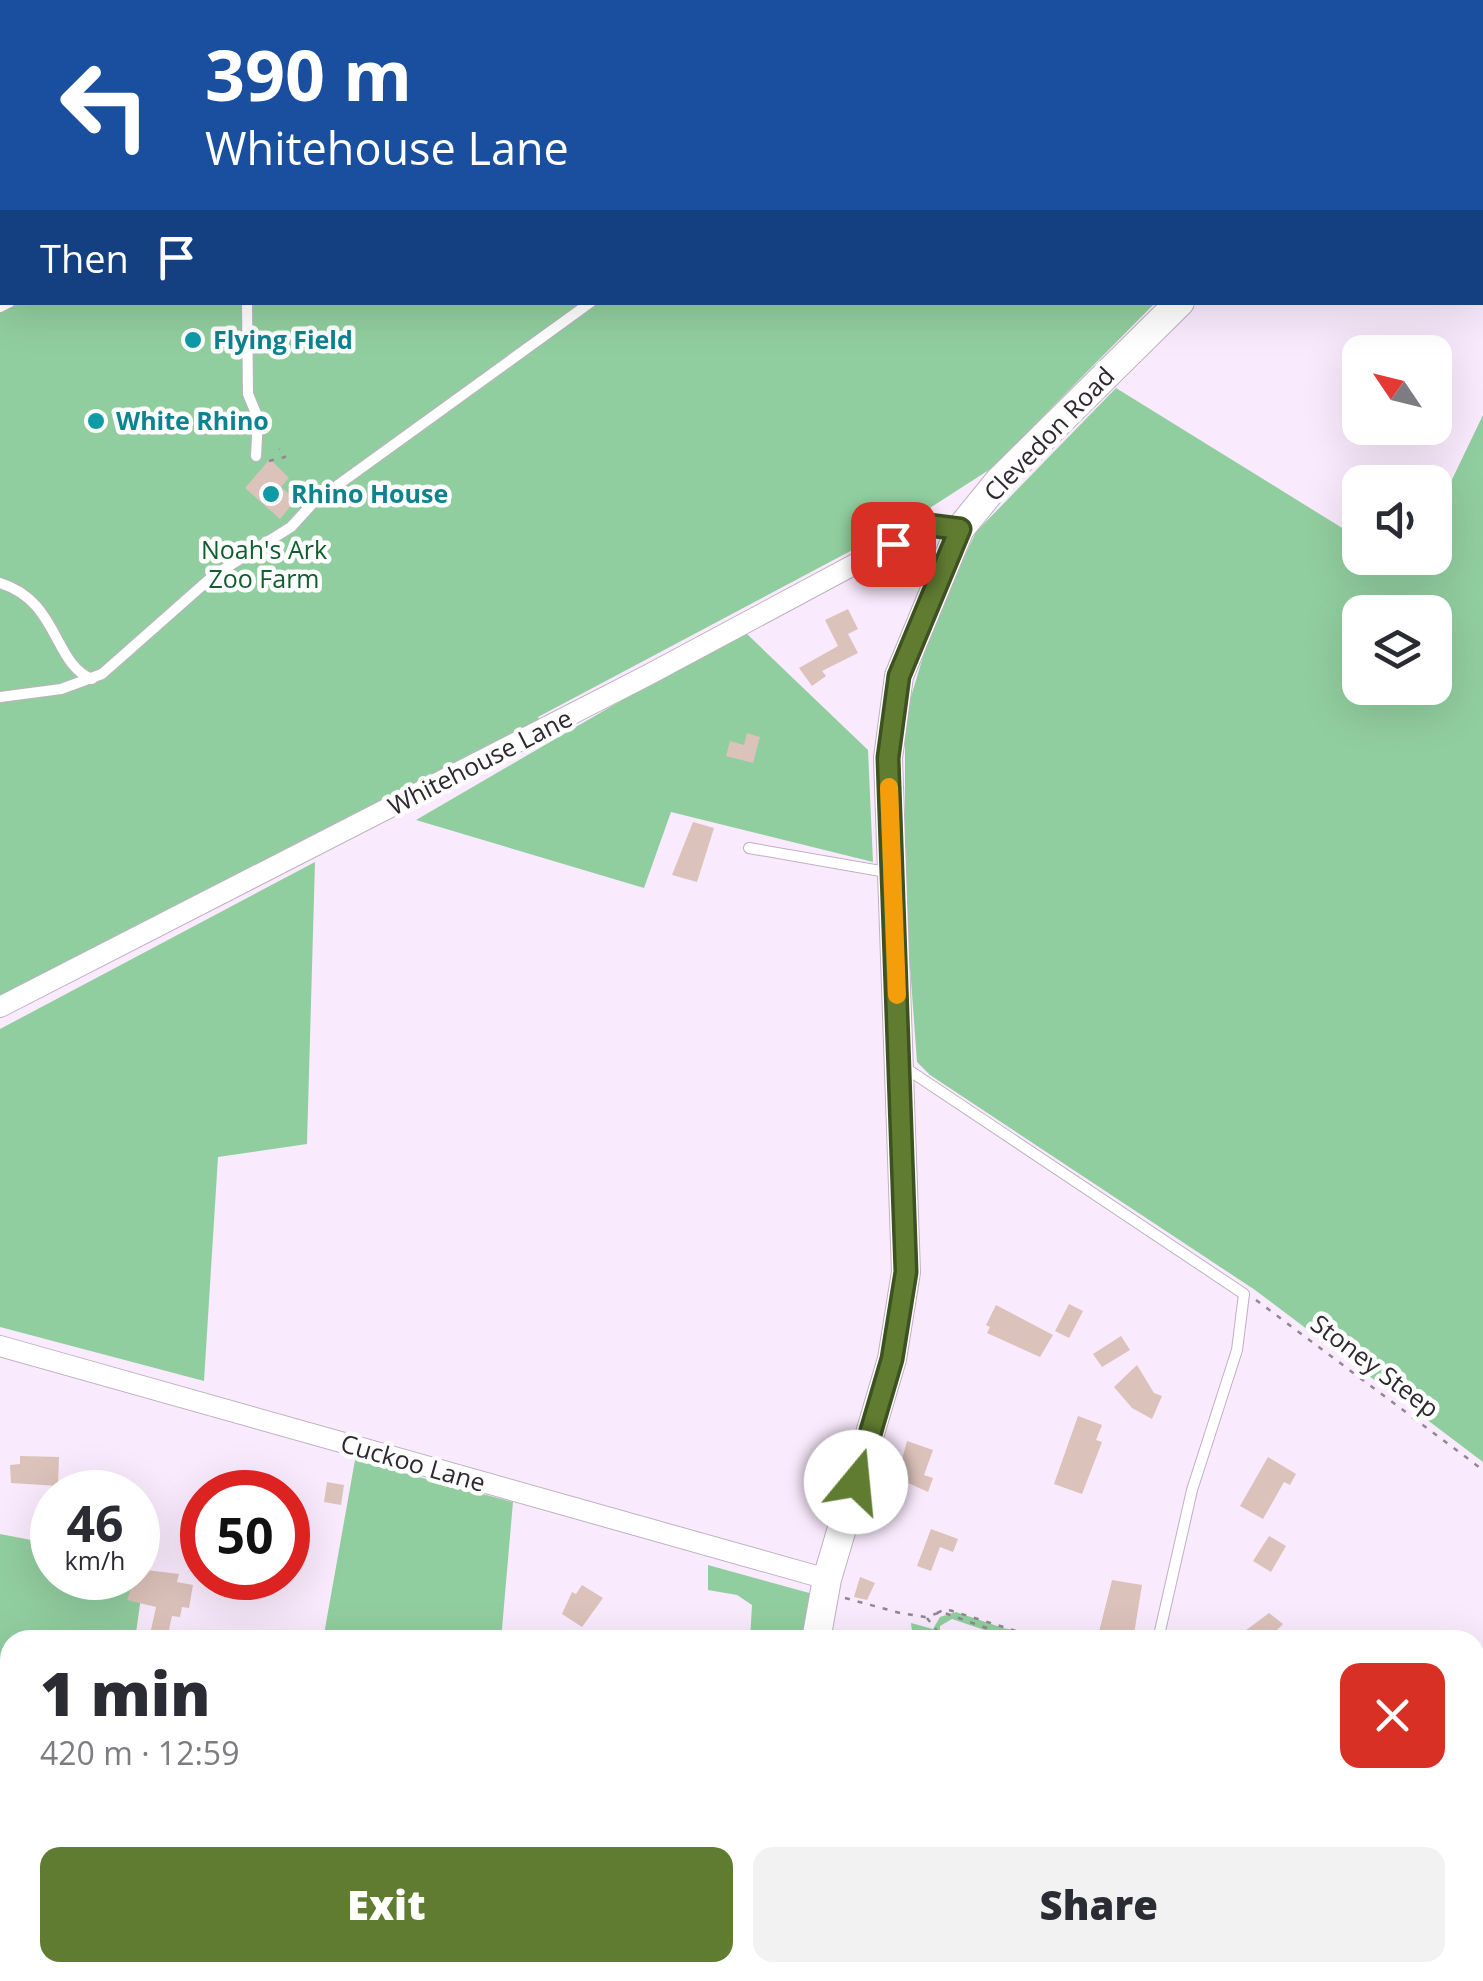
<!DOCTYPE html>
<meta charset="utf-8">
<style>
body{margin:0;font-family:"Open Sans",sans-serif;background:#f2f2f3;color:#2b2b33;height:100vh;display:flex;flex-direction:column;font-size:38px;white-space:nowrap}
*{box-sizing:border-box;margin:0}
p{font-size:32px;color:#7c7c81}
.icon{flex:none;width:55px;height:55px;fill:none;stroke:currentColor;stroke-width:2;stroke-linecap:round;stroke-linejoin:round}
.map{position:relative;flex:1;overflow:hidden}
.details{position:absolute;left:0px;top:1630px;width:1485px;height:352px;display:flex;flex-direction:column;background:#fff;border-radius:30px 30px 0 0;box-shadow:0 10px 40px #0002}
.details>*{flex:none}
.hud{position:absolute;left:0px;top:0px;width:1485px;height:305px;box-shadow:0 10px 40px #0002;background:#1a4fa0;color:#fff;overflow:hidden}
.needle{width:65px;rotate:305deg}
.fabs{position:absolute;left:1342px;top:335px;display:grid;gap:20px}
.fabs a{display:grid;place-items:center;width:110px;height:110px;border-radius:20px;background:#fff;box-shadow:0 10px 40px #0002;font-size:50px}
.speed{position:absolute;left:30px;top:1470px;display:flex;gap:20px;font-size:50px;font-weight:700;text-align:center}
.speed>*{display:grid;place-content:center;width:130px;height:130px;border-radius:50%;background:#fff;box-shadow:0 10px 40px #0002;line-height:1}
.speed small{font-size:25px;font-weight:400}
.speed .limit{border:15px solid #d22;background:#fff;color:#111}
.pin{position:absolute;display:grid;place-items:center;width:85px;height:85px;color:#fff;margin:-42px;border-radius:20px;box-shadow:0 5px 15px #0006}
.me{position:absolute;width:110px;margin:-55px;rotate:17deg;stroke-linejoin:round;filter:drop-shadow(0 0 8px #0008)}
.turn{display:flex;align-items:center;gap:35px;height:210px;padding:0 40px;font-size:45px}
.turn .icon{width:130px;height:130px;stroke-width:2.5}
.turn b{display:block;font-size:70px;line-height:85px}
.then{display:flex;align-items:center;height:95px;padding:0 40px;background:#0003;gap:20px;font-size:38px}
.round{display:grid;place-items:center;flex:none;width:105px;height:105px;border-radius:20px;background:#f2f2f3}
.summary{display:flex;align-items:center;justify-content:space-between;height:170px;padding:0 40px}
h1{font-size:60px;font-weight:800;line-height:75px}
.cta{display:flex;gap:20px;margin-top:auto;padding:20px 40px}
.cta a{flex:1;height:115px;border-radius:20px;background:#607c31;color:#fff;font-size:40px;font-weight:800;line-height:115px;text-align:center}
.cta a+a{background:#f2f2f3;color:#2b2b33}
.map>svg:first-child{display:block}
.green{fill:#91ce9f;fill-rule:evenodd}
.building{fill:#dbc2ba}
.lines{fill:none;stroke-linecap:round;stroke-linejoin:round}
.lane-casing{stroke:#bfb0c2;stroke-width:12}
.street-casing{stroke:#bfb0c2;stroke-width:22}
.secondary-casing{stroke:#bfb0c2;stroke-width:30}
.path{stroke:#918793;stroke-width:2.5;stroke-dasharray:5 8;stroke-linecap:butt}
.lane{stroke:#fff;stroke-width:10}
.street{stroke:#fff;stroke-width:20}
.secondary{stroke:#fff;stroke-width:28}
.route-casing{stroke:#3e5120;stroke-width:25}
.route{stroke:#607c31;stroke-width:18}
.slow{stroke:#f59e0b;stroke-width:18}
.culture-dot{fill:#0f9aa8;stroke:#fdfdfd;stroke-width:4}
.labels{text-anchor:middle;stroke-width:9;stroke-linejoin:round;paint-order:stroke}
.culture-label{font-size:25px;font-weight:bold;fill:#0d838f;stroke:#fdfdfd;text-anchor:start}
.street-label{font-size:25px;fill:#2e282f;stroke:#fdfdfd}
.park-label{font-size:25px;fill:#105d2f;stroke:#fdfdfd}
</style>
<div class="map">
<svg width="1483" height="1981" viewBox="0 0 1483 1981">
<rect width="100%" height="100%" fill="#faeafd"/>
<g class="green">
<polygon points="0,0 825,0 2,2 2,302 1155,303 992,468 922,513 538,717 541,722 0,998"/>
<path d="M1116,388L1360,539V558H1391L1409,569L1415,558H1435V515L1483,415V1462L1255,1290L930,1075L917,1062L905,898V736L910,700L934,620L976,532ZM1360,612H1435V688H1360Z"/>
<polygon points="747,634 868,750 873,862 671,812 644,888 416,820 648,685"/>
<polygon points="315,862 307,1144 218,1157 204,1381 0,1327 0,1029"/>
<polygon points="355,1460 513,1502 501,1640 323,1640"/>
<polygon points="0,1534 52,1544 52,1578 138,1578 138,1559 146,1561 135,1640 10,1640 10,1972 478,1972 478,1981 0,1981"/>
<polygon points="708,1565 813,1594 809,1640 750,1640 752,1605 737,1595 708,1590"/>
<polygon points="956,1612 1003,1628 1071,1640 1002,1636 952,1619 940,1626 940,1640 913,1640 911,1623 933,1629 940,1617"/>
<polygon points="1483,1717 1483,1903 1476,1913 1483,1920 1483,1981 1450,1981 1453,1973 1475,1972 1475,1728"/>
<polygon points="534,1972 803,1972 803,1981 533,1981"/>
<polygon points="1275,1972 1278,1981 1071,1981 1059,1973"/>
</g>
<g class="building">
<polygon points="270,459 289,478 281,487 296,500 280,519 245,488"/>
<polygon points="848,609 858,629 848,634 858,653 822,671 826,676 812,686 799,668 838,646 825,620"/>
<polygon points="747,733 760,737 753,763 726,756 730,741 744,745"/>
<polygon points="693,822 714,828 697,882 672,875"/>
<polygon points="1069,1304 1083,1311 1069,1338 1055,1331"/>
<polygon points="996,1305 1053,1335 1040,1357 987,1333 990,1327 986,1325"/>
<polygon points="1121,1336 1130,1350 1102,1367 1093,1354"/>
<polygon points="1137,1365 1154,1393 1162,1396 1152,1419 1132,1408 1114,1387"/>
<polygon points="1078,1416 1102,1425 1096,1440 1102,1442 1082,1494 1054,1484"/>
<polygon points="907,1441 933,1450 924,1475 933,1478 928,1492 897,1478"/>
<polygon points="20,1456 59,1457 58,1486 11,1483 10,1465 20,1464"/>
<polygon points="1268,1457 1296,1474 1290,1485 1284,1482 1263,1519 1240,1506"/>
<polygon points="327,1482 344,1485 341,1505 324,1502"/>
<polygon points="288,1523 305,1524 303,1544 288,1542"/>
<polygon points="931,1529 958,1539 953,1552 940,1547 931,1571 917,1566"/>
<polygon points="1269,1536 1286,1546 1271,1572 1253,1561"/>
<polygon points="138,1569 179,1574 177,1582 193,1585 189,1608 182,1607 180,1617 172,1616 168,1634 151,1630 156,1607 127,1600"/>
<polygon points="860,1577 875,1583 867,1600 854,1597"/>
<polygon points="1112,1580 1142,1585 1133,1640 1098,1636"/>
<polygon points="582,1585 603,1598 582,1627 562,1614 572,1592 576,1594"/>
<polygon points="1269,1613 1283,1624 1267,1640 1233,1640"/>
</g>
<g class="lines">
<g class="lane-casing">
<g id="lane">
<polyline points="484,0 489,2"/>
<polyline points="715,0 722,2"/>
<polyline points="41,2 43,0"/>
<polyline points="365,2 365,0"/>
<polyline points="962,2 963,0"/>
<polyline points="0,70 2,66"/>
<polyline points="247,302 248,394 258,418 256,456"/>
<polyline points="0,307 10,302"/>
<path d="M0,583C59,601 53,664 92,679"/>
<polyline points="0,697 61,689 102,674 213,576 291,527 313,503 591,302"/>
<polyline points="749,848 892,873"/>
<polyline points="904,1067 1244,1294 1237,1350 1192,1490 1158,1640"/>
</g>
</g>
<g class="street-casing">
<g id="street">
<polyline points="0,1007 648,675 928,525 960,529"/>
<polyline points="0,1346 827,1579"/>
</g>
</g>
<g class="secondary-casing">
<g id="secondary">
<polyline points="1437,2 1439,0"/>
<polyline points="816,1640 827,1579 892,1359 906,1272 888,758 899,676 960,529 999,481 1180,302"/>
<polyline points="813,1972 813,1981"/>
</g>
</g>
<g class="path">
<polyline points="865,0 867,2"/>
<polyline points="1395,2 1397,0"/>
<polyline points="269,461 285,457 279,449"/>
<polyline points="1256,1300 1483,1470"/>
<polyline points="845,1598 900,1613 925,1617 942,1612 1020,1640"/>
<polyline points="937,1613 946,1609 1045,1640"/>
<polyline points="927,1618 944,1640"/>
<polyline points="0,1744 10,1752"/>
<polyline points="135,1972 138,1981"/>
<polyline points="1209,1972 1214,1981"/>
</g>
<use href="#lane" class="lane"/>
<use href="#street" class="street"/>
<use href="#secondary" class="secondary"/>
</g>
<g class="lines">
<g class="route-casing">
<polyline id="route" points="856,1482 892,1359 906,1272 888,758 899,676 960,529 928,525 893,544"/>
</g>
<use href="#route" class="route"/>
<polyline class="slow" points="889,787 897,995"/>
</g>
<g class="culture-dot">
<circle cx="193" cy="340" r="10"/>
<circle cx="96" cy="421" r="10"/>
<circle cx="271" cy="494" r="10"/>
</g>
<g class="labels">
<g class="culture-label">
<text x="213" y="349">Flying Field</text>
<text x="116" y="430">White Rhino</text>
<text x="291" y="503">Rhino House</text>
</g>
<g class="street-label">
<text transform="translate(1049 434) rotate(-46)" y="9">Clevedon Road</text>
<text transform="translate(480 762) rotate(-27)" y="9">Whitehouse Lane</text>
<text transform="translate(1375 1366) rotate(37)" y="9">Stoney Steep</text>
<text transform="translate(413 1463) rotate(16)" y="9">Cuckoo Lane</text>
</g>
<g class="park-label">
<text x="264" y="559">Noah's Ark<tspan x="264" dy="29">Zoo Farm</tspan></text>
</g>
</g>
</svg>
<div class="fabs">
<a><svg class="needle" viewBox="-14 -14 28 28"><path d="M0-13l5 13h-10z" fill="#e53935"/><path d="M0 13l5-13h-10z" fill="#7c7c81"/></svg></a>
<a><svg class="icon" aria-label="sound" viewBox="0 0 24 24"><path d="M4 9h4l5-4v14l-5-4H4zM17 9q2 3 0 6"/></svg></a>
<a><svg class="icon" aria-label="layers" viewBox="0 0 24 24"><path d="M12 4l9 5-9 5-9-5zM3 14l9 5 9-5"/></svg></a>
</div>
<div class="speed"><div>46<small>km/h</small></div><div class="limit">50</div></div>
<div class="pin" style="left:893px;top:544px;background:#d93025"><svg class="icon" aria-label="arrive" viewBox="0 0 24 24"><path d="M6 21V4h12l-3 4 3 4H6"/></svg></div>
<svg class="me" style="left:856px;top:1482px" viewBox="-20 -20 40 40"><circle r="19" fill="#fff"/><path d="M0-13L10 11 0 6-10 11z" fill="#607c31"/></svg>
<div class="hud">
<div class="turn"><svg class="icon" aria-label="left" viewBox="0 0 24 24"><path d="M17 20v-9H6M10 6l-5 5 5 5"/></svg><div><b>390 m</b>Whitehouse Lane</div></div>
<div class="then">Then<svg class="icon" aria-label="arrive" viewBox="0 0 24 24"><path d="M6 21V4h12l-3 4 3 4H6"/></svg></div>
</div>
<section class="details">
<div class="summary"><div><h1>1 min</h1><p>420 m · 12:59</p></div><a class="round" style="background:#d93025;color:#fff"><svg class="icon" aria-label="close" viewBox="0 0 24 24"><path d="M6 6l12 12M18 6L6 18"/></svg></a></div>
<div class="cta"><a>Exit</a><a>Share</a></div>
</section>
</div>
